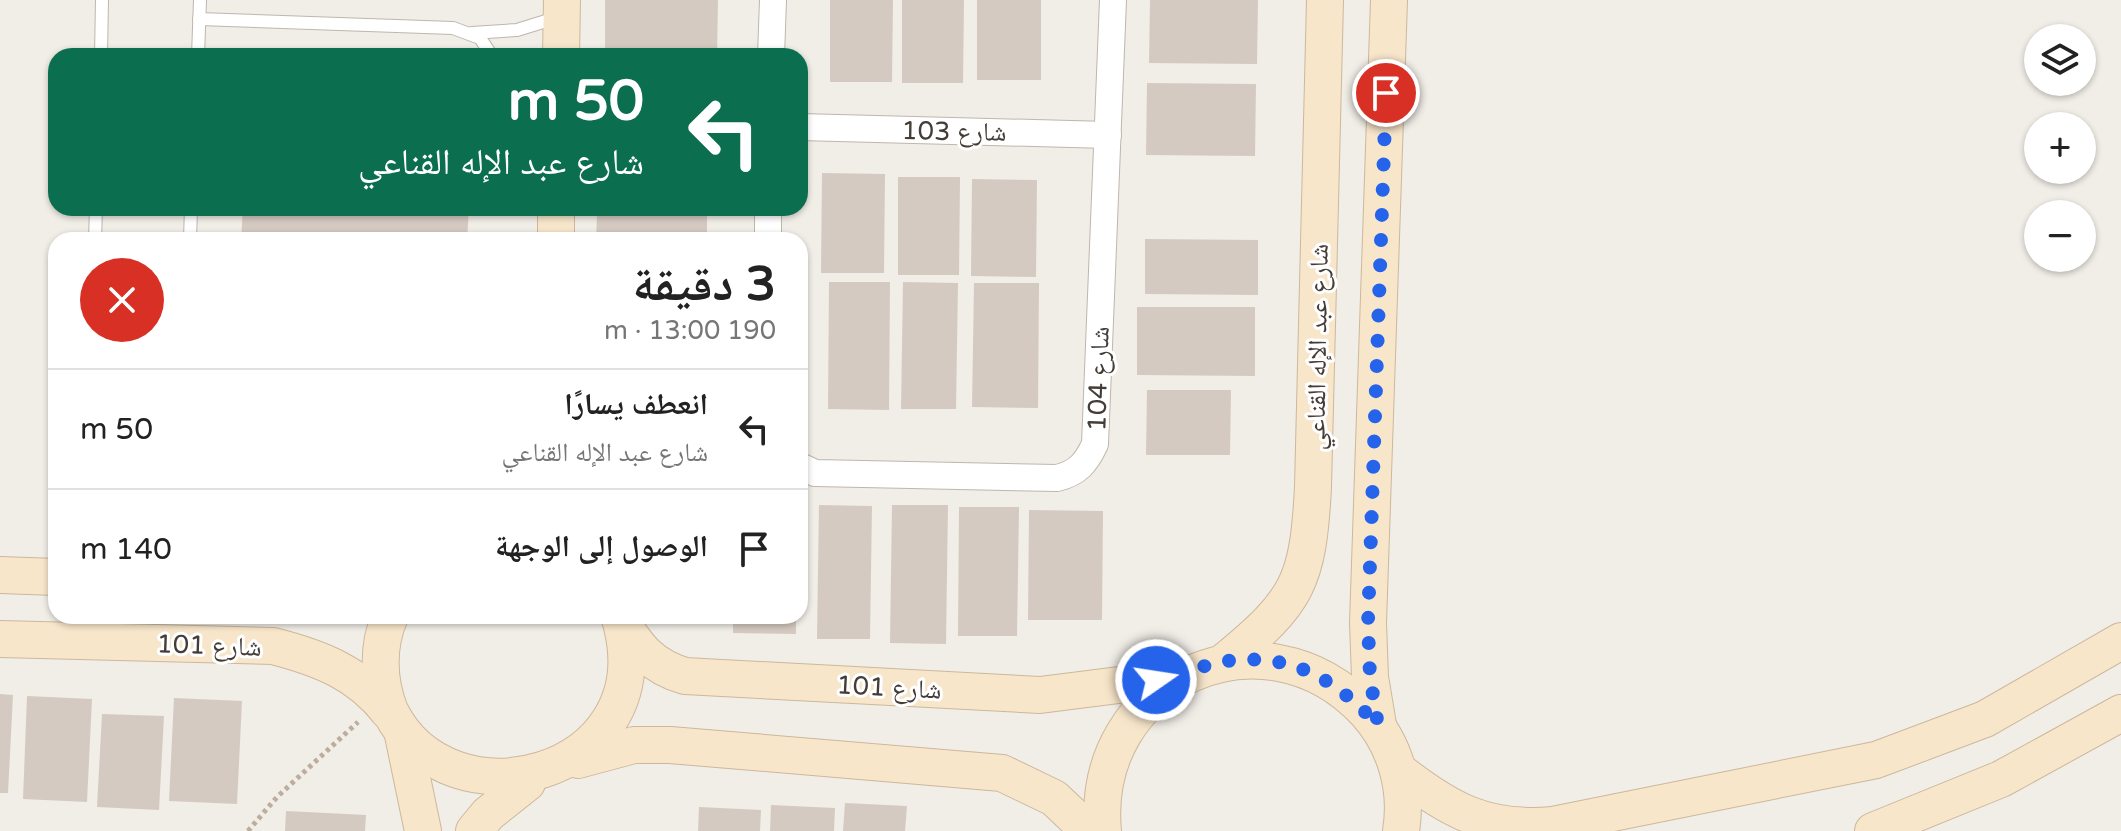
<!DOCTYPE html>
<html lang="ar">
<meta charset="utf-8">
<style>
body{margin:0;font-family:"Varela Round","Noto Naskh Arabic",sans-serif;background:#f2f2f2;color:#222;direction:rtl;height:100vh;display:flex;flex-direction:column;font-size:30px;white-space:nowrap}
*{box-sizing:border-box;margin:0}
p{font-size:26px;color:#767676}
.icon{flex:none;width:44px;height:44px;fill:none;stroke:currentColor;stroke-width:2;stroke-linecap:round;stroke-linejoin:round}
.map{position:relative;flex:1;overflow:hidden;direction:ltr}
.side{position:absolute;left:48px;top:232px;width:760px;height:392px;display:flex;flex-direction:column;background:#fff;border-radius:24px;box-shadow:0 2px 6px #0004;direction:rtl}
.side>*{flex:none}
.top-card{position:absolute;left:48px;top:48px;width:760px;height:168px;border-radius:24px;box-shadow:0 2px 6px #0004;direction:rtl;background:#0b6e4f;color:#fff;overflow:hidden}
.fabs{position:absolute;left:2024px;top:24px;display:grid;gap:16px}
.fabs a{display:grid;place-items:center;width:72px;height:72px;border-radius:50%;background:#fff;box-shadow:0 2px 6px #0004;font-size:40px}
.pin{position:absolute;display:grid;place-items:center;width:68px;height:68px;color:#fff;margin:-34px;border:4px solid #fff;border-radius:50%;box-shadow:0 2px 8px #0007}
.me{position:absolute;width:88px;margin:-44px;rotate:77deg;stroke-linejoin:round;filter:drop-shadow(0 0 6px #0008)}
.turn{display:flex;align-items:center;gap:28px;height:168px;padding:0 32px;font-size:36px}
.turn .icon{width:104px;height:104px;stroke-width:2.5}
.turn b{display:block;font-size:56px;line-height:68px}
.round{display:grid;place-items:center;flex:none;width:84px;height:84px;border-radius:42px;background:#f2f2f2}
.overview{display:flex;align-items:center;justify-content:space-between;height:136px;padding:0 32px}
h1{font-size:48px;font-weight:800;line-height:60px}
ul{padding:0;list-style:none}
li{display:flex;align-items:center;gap:24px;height:120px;padding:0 32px;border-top:2px solid #e0e0e0}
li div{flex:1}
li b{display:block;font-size:30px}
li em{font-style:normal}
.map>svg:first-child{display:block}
.building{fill:#d5cac1}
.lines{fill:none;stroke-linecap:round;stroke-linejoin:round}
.lane-casing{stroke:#bfb6ae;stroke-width:14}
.street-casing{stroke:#bfb6ae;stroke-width:28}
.secondary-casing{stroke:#ccb89c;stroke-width:38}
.path{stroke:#bcad9e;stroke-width:5;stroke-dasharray:4 4;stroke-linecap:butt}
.lane{stroke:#fff;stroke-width:12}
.street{stroke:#fff;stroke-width:26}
.secondary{stroke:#f8e6cb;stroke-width:36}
.route{stroke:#2563eb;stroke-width:14;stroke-dasharray:0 25.2}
.labels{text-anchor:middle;stroke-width:6;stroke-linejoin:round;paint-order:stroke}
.street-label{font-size:26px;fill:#443d37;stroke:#fff}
</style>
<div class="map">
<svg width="2121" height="831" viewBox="0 0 2121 831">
<rect width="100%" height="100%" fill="#f1ede7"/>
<g class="building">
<polygon points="605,0 718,0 717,56 605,56"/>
<polygon points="830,0 893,0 892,82 830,82"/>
<polygon points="902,0 964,0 963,83 902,83"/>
<rect x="977" y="0" width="64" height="80"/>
<polygon points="1150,0 1258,0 1257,64 1149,63"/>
<polygon points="1147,83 1256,84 1255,156 1146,155"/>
<polygon points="822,173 885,174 884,273 821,273"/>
<polygon points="898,177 960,177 959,275 898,275"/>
<polygon points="972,179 1037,180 1036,277 971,276"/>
<polygon points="243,208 469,208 467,240 241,240"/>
<polygon points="597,215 707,215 707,240 596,240"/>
<polygon points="1145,239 1258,240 1258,295 1145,294"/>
<polygon points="829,282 890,282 889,410 828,409"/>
<polygon points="903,282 958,283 956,409 901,409"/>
<polygon points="974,283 1039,283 1038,408 972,407"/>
<polygon points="1137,307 1255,307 1255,376 1137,375"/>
<polygon points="1147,390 1231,390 1230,455 1146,455"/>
<polygon points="819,505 872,506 870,639 817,639"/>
<polygon points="892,505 948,505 946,644 890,643"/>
<polygon points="959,507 1019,507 1017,636 958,636"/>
<polygon points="1029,510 1103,511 1102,620 1028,620"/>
<polygon points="733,616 796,616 796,634 733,633"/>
<polygon points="0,694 13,695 8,793 0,793"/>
<polygon points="27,696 92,699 87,802 23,799"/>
<polygon points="174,698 242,701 237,804 169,801"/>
<polygon points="102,714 164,716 159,810 97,807"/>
<polygon points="845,803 907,806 905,831 843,831"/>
<polygon points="771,805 835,808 834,831 770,831"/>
<polygon points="699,807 761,810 760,831 698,831"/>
<polygon points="286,811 366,815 365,831 285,831"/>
</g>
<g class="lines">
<g class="lane-casing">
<g id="lane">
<polyline points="199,19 453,28 480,38 492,56"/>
<polyline points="472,33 517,30 559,17"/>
<polyline points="101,56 102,0"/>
<polyline points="198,56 200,0"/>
<polyline points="95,240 96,208"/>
<polyline points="190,240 191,208"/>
</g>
</g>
<g class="street-casing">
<g id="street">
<polyline points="771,56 773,0"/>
<polyline points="800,127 1108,135"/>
<polyline points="768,240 768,208"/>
<path d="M800,466L815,473L1057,478C1078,473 1086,463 1095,444L1113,0"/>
</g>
</g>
<g class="secondary-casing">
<g id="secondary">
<polyline points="561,56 562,0"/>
<polyline points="556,240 556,208"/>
<polyline points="0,575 56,577"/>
<path d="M390,616C377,646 378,681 390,711C449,831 659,776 622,627"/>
<path d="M620,620C639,649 651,666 685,676L1040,695L1182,677"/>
<path d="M0,639L273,646C320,658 359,673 389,712"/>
<path d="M1225,661C1298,601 1308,583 1313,487L1325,0"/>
<polyline points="1378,725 1370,677 1368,623 1389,0"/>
<polyline points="403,735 423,831"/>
<polyline points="578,760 634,745 670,745 1002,773 1054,798 1089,831"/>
<path d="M1399,771C1449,810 1486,831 1553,825L1876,760L1985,719L2121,641"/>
<polyline points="474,831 488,814 527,783"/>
<path d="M1103,831C1089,681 1263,602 1366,712C1395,744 1408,788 1401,831"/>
<polyline points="1873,831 2001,779 2121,713"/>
</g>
</g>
<polyline class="path" points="248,831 277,797 358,722"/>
<use href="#lane" class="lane"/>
<use href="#street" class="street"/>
<use href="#secondary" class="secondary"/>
</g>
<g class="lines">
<path class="route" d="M1156,680C1181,677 1202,664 1227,661C1293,653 1334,679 1378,725L1370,677L1368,623L1386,93"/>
</g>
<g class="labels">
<g class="street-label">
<text transform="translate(954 131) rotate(1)" y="9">شارع 103</text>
<text transform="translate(1317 347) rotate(-89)" y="9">شارع عبد الإله القناعي</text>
<text transform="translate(1098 379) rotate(-88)" y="9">شارع 104</text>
<text transform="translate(209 645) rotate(2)" y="9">شارع 101</text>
<text transform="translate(889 687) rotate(3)" y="9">شارع 101</text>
</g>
</g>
</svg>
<div class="fabs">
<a><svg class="icon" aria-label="layers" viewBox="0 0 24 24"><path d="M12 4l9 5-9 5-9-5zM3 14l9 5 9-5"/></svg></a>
<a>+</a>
<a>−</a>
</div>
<div class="pin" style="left:1386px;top:93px;background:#d93025"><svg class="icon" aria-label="arrive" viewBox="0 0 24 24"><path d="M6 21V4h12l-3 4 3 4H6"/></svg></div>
<svg class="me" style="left:1156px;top:680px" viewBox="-20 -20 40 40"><circle r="17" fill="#2563eb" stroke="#fff" stroke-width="3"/><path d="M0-11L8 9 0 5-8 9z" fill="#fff"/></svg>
<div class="top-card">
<div class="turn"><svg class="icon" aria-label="left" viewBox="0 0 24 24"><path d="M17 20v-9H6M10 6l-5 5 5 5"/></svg><div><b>50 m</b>شارع عبد الإله القناعي</div></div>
</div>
<section class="side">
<div class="overview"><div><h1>3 دقيقة</h1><p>190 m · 13:00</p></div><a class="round" style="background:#d93025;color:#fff"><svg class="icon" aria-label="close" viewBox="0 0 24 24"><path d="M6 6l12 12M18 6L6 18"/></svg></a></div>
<ul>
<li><svg class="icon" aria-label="left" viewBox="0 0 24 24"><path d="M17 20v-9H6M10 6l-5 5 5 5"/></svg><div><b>انعطف يسارًا</b><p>شارع عبد الإله القناعي</p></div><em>50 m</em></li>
<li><svg class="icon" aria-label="arrive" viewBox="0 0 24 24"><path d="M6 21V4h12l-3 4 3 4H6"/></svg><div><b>الوصول إلى الوجهة</b></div><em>140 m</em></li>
</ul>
</section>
</div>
